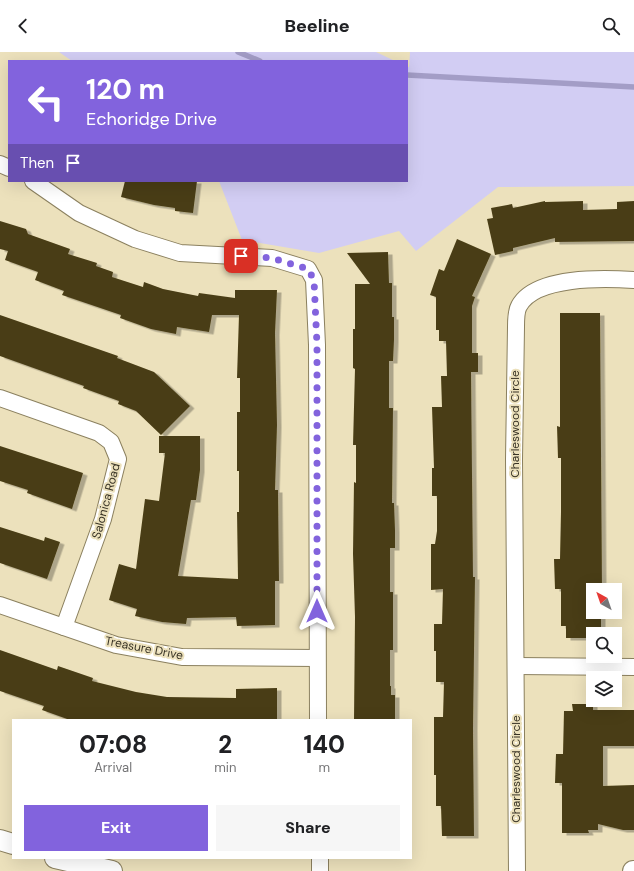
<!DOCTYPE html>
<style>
body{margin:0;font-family:"DM Sans",sans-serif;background:#f6f6f6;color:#202124;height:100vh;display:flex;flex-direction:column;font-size:15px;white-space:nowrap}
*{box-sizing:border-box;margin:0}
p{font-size:13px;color:#757577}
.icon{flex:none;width:22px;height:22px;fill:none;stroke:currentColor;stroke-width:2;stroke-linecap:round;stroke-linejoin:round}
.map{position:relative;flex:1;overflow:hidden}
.sheet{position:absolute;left:12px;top:667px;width:400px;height:140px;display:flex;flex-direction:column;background:#fff;border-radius:0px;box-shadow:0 4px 16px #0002}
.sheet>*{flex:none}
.guide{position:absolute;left:8px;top:8px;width:400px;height:122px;border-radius:0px;box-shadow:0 4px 16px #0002;background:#8263dd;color:#fff;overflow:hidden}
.needle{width:26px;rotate:320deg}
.controls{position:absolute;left:586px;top:531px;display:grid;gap:8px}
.controls a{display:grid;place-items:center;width:36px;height:36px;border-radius:0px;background:#fff;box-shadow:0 4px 16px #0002;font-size:20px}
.pin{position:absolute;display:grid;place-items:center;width:34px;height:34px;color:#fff;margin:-17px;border-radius:8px;box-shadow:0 2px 6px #0006}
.me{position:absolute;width:44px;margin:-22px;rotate:0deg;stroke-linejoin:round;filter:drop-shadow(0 0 3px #0008)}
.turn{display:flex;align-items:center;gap:14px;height:84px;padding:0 12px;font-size:18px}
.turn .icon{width:52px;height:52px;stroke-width:2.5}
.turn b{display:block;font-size:28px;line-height:34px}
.then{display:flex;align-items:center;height:38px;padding:0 12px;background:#0003;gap:8px;font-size:15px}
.eta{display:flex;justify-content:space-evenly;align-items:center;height:68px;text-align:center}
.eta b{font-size:24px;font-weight:800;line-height:28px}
.primary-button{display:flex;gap:8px;margin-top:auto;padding:8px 12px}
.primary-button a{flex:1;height:46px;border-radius:0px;background:#8263dd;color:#fff;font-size:16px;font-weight:800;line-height:46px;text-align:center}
.primary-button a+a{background:#f6f6f6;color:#202124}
header{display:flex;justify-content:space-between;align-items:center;height:52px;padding:0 12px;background:#fff;font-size:18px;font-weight:800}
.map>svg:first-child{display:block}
.green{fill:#d2cdf3}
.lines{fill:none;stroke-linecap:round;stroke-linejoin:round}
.stream{stroke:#a39dc6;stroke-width:5.5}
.building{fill:#4a3e15;filter:url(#shadow)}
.minor-casing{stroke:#8b805f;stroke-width:18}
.tertiary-casing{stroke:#8b805f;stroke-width:22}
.minor{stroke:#fff;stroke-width:16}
.tertiary{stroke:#fff;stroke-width:20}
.route{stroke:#8263dd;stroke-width:7;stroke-dasharray:0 12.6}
.labels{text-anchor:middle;stroke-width:4;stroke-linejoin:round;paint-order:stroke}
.street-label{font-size:12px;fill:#383325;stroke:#ece1bc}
</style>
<header><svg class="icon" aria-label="back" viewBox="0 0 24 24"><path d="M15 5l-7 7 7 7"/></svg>Beeline<svg class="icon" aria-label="search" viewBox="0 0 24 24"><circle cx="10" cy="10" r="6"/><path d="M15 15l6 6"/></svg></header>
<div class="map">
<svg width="634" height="819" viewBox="0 0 634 819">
<defs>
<filter id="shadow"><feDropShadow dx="4.5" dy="2.5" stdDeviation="0" flood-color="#0004"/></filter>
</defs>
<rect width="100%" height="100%" fill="#ece1bc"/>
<g class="green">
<polygon points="59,0 376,0 395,9 72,9"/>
<polygon points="410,0 634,0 634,134 498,135 416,199 399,179 319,201 242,188 219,129 407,129 407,15 409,15"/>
</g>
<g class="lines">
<g class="stream">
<polyline points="238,0 260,9"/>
<polyline points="407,23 634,35"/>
</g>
</g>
<g class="building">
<polygon points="125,129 197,129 193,161 175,159 175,156 154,153 121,145"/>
<polygon points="545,149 545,150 583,149 583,158 617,157 617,150 634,149 634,189 555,190 555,186 513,196 513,199 495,203 487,167 493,166 491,156 512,152 513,156"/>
<polygon points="0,169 26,177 28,182 70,197 68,202 97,211 96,214 113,220 112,225 143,235 144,230 163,237 198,244 199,241 235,246 235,238 277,238 275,281 277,373 275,438 278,438 279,529 275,529 275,573 237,574 236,565 187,566 186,572 162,570 135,564 137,557 109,548 119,512 136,517 145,447 159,449 165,401 159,401 159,384 200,384 200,418 196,448 191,448 178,524 238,527 237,460 239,460 239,419 237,419 237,360 240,360 240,326 237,326 239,263 212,263 209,280 177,275 176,282 151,277 120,266 121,263 62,243 64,239 35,228 38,220 5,208 8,199 0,197"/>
<polygon points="457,187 491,202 472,244 475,245 472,254 472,301 478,301 478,320 471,320 473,525 475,525 473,676 474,784 442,784 441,754 436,754 436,723 434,723 434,665 443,665 444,630 436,630 436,599 434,599 434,572 442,572 443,537 431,538 431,492 435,492 437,479 437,444 432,444 432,416 434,416 432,355 442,355 441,324 447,324 446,289 439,289 439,278 436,278 436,245 430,243 439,217 444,219"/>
<polygon points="388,200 389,231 392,231 392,265 394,265 394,288 393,309 389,309 389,356 393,356 392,451 394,451 395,478 395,496 390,496 390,540 393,540 393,598 390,598 390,634 391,634 391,643 395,643 395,668 354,668 355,565 353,502 354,430 356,431 356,393 353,393 355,317 353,316 353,277 355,277 355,232 370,232 347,201"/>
<polygon points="560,261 600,261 602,538 593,538 593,560 601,560 601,582 593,582 593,586 566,586 566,574 561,574 561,537 555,537 554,507 560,507 561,460 561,406 558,406 557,374 560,375"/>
<polygon points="0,263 118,304 117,306 154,320 190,354 161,383 136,359 118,352 119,349 83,336 84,334 0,304"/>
<polygon points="0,394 83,421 72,457 27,441 28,438 0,429"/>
<polygon points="0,475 44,489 45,485 60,490 47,527 0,511"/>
<polygon points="0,598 57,618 58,614 93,626 92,629 136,640 167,645 236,646 236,637 277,636 277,668 70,668 42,658 44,654 0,639"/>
<polygon points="572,652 593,652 593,658 634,658 634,694 603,694 603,734 634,733 634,778 623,778 598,772 598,778 588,778 589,781 562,781 562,731 555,731 556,702 563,702 564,659 573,659"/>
</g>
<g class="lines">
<g class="minor-casing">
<g id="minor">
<polyline points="0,112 9,116"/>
<polyline points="33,129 79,161 135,187 180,201 272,206 308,217 314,228 317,293 318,668"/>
<polyline points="0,346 99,381 111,390 118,407 103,467 64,575"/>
<polyline points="0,553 116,593 182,605 317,606"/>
<polyline points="516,614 634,615"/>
<polyline points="320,806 320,819"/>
<path d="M517,819L514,407L516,275C516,269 516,259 519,254C535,224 604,226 634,228"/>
</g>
</g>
<g class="tertiary-casing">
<g id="tertiary">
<polyline points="0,788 13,792"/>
<polyline points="55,806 112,819"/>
<polyline points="633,819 634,819"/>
</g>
</g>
<use href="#minor" class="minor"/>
<use href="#tertiary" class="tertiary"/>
</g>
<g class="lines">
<polyline class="route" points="241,204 272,206 308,217 314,228 317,293 317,559"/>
</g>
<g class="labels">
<g class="street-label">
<text transform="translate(515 372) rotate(-90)" y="4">Charleswood Circle</text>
<text transform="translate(106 449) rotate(-75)" y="4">Salonica Road</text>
<text transform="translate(144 596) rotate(11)" y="4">Treasure Drive</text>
<text transform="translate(516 717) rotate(-90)" y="4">Charleswood Circle</text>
</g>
</g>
</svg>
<div class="controls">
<a><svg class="needle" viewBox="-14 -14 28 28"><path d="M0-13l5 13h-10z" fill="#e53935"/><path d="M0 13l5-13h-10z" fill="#757577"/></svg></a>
<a><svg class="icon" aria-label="search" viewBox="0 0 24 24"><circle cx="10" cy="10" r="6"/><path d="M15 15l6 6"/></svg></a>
<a><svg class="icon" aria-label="layers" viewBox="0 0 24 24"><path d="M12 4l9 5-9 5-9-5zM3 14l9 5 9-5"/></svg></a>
</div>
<div class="pin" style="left:241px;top:204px;background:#d93025"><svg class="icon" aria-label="arrive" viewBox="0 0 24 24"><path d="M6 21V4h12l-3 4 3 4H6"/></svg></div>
<svg class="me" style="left:317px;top:559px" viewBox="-20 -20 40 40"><path d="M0-17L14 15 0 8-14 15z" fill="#8263dd" stroke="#fff" stroke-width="4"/></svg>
<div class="guide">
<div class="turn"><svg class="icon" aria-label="left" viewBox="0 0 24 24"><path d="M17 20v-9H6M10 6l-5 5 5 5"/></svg><div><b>120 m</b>Echoridge Drive</div></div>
<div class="then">Then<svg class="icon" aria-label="arrive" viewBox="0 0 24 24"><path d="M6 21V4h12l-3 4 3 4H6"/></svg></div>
</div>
<section class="sheet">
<div class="eta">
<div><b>07:08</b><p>Arrival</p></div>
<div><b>2</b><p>min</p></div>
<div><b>140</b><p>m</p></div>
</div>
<div class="primary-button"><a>Exit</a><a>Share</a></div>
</section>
</div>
